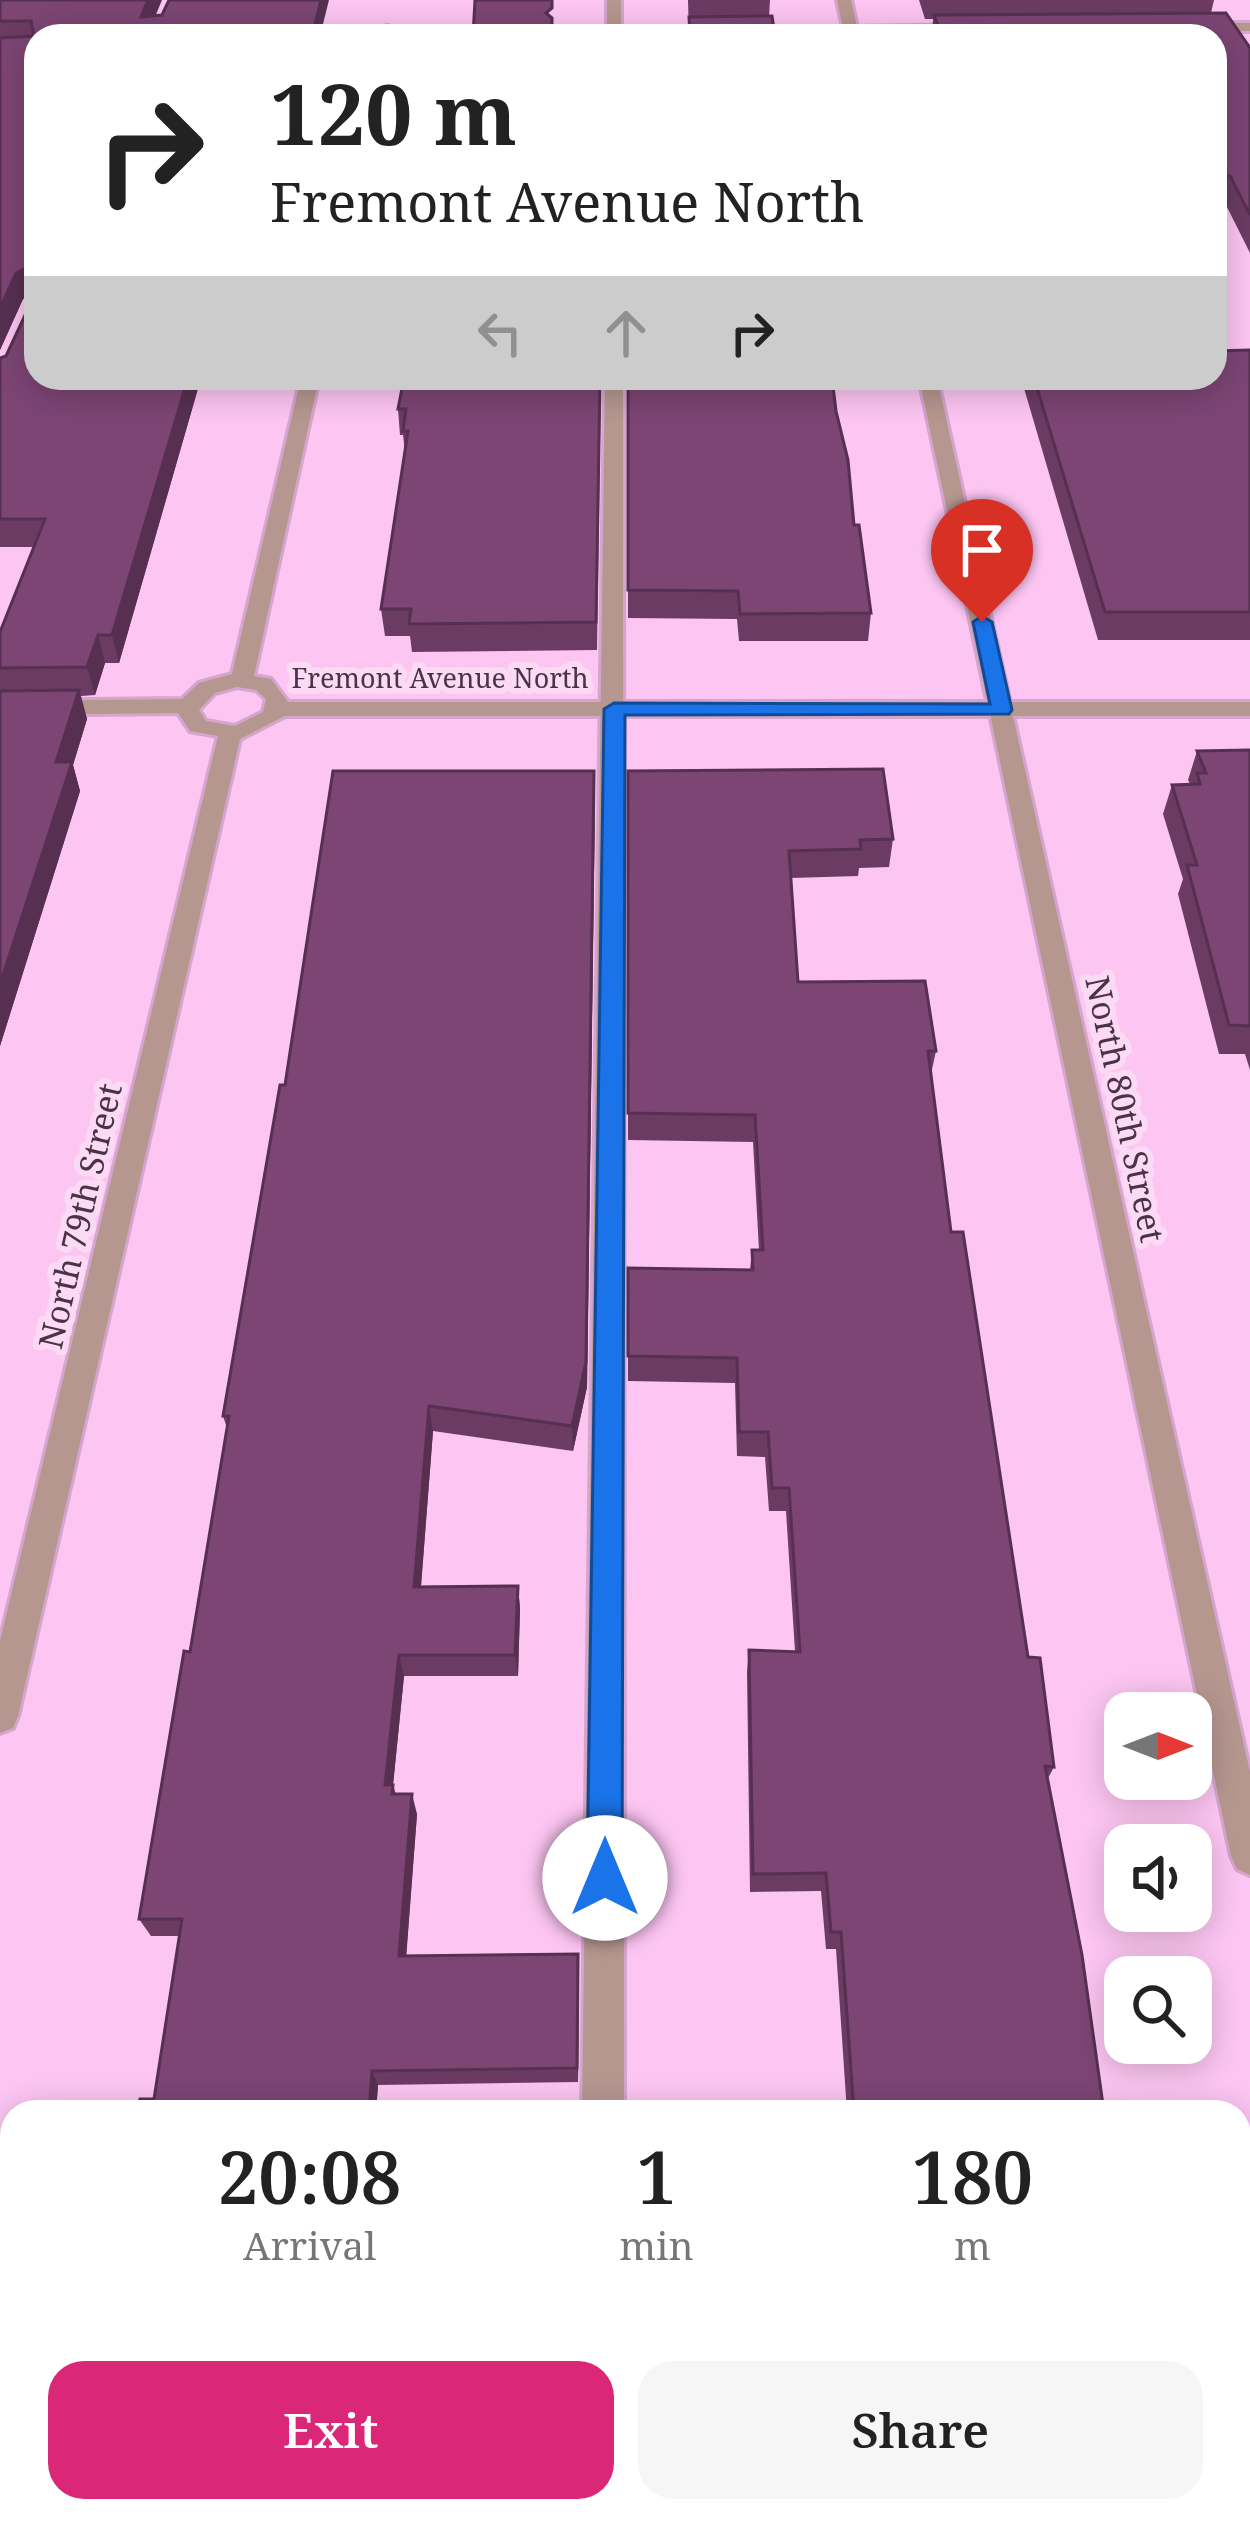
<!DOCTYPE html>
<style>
body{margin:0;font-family:"Noto Serif",serif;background:#f6f6f6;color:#222;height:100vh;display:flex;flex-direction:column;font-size:45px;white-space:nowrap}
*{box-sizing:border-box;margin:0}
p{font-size:39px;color:#767676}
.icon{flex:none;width:66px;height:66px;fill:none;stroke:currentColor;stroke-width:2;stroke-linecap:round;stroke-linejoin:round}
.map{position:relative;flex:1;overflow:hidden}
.panel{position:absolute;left:0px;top:2100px;width:1251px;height:423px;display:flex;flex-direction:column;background:#fff;border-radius:36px 36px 0 0;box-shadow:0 6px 30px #0003}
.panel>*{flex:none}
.top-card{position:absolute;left:24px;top:24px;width:1203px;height:366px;border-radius:36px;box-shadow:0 6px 30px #0003;background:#fff;color:#222;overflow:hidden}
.needle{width:78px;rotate:90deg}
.fabs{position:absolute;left:1104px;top:1692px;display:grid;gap:24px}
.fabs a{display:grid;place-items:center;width:108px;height:108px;border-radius:24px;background:#fff;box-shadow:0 6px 30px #0003;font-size:60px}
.pin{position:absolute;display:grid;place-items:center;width:102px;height:102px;color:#fff;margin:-123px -51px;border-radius:50% 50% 50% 0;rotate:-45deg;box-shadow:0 0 12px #0007}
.pin .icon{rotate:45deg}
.me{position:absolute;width:132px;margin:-66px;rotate:0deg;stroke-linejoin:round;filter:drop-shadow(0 0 9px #0008)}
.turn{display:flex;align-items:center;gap:42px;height:252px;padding:0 48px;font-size:54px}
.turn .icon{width:156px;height:156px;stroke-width:2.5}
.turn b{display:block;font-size:84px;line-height:102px}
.lanes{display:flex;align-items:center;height:114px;padding:0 48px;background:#0003;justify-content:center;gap:60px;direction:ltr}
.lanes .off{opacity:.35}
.eta{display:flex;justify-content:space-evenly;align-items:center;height:204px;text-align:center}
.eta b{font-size:72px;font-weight:600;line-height:84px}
.action{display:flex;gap:24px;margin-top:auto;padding:24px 48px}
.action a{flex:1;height:138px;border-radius:36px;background:#db2777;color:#fff;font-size:48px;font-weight:600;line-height:138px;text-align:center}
.action a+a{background:#f6f6f6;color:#222}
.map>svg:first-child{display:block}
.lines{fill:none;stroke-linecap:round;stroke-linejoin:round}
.service-casing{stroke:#d5a5cc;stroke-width:6}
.minor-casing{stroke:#d5a5cc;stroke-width:6}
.tertiary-casing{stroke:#d5a5cc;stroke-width:6}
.service{fill:#b69790;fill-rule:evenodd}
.minor{fill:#b69790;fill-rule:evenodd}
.tertiary{fill:#b69790;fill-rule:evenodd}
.wall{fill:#6b3b64}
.shaded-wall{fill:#573051}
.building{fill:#7c4574;stroke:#573051;stroke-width:3}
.route{fill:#1a73e8;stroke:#114b97;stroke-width:3}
.labels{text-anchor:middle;stroke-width:12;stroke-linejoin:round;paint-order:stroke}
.far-street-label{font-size:27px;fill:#493345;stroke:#fcdaf6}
.street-label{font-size:33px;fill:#493345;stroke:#fcdaf6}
</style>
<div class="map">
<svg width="1250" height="2521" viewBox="0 0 1250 2521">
<rect width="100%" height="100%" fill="#fcc5f2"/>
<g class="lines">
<g class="service-casing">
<g id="service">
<rect x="607" y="0" width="14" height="36"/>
<polygon points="605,378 623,378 624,2112 582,2112"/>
<polygon points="577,2511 623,2511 622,2521 576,2521"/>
</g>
</g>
<g class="minor-casing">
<g id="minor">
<polygon points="1250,23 1250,31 1196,31 1189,27 1196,23"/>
<polygon points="979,25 974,32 551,36 558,32"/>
<polygon points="388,26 419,36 353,36 355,33"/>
<path d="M301,378H319L254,676L271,679L288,702H1250V716H285L240,739L18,1716L13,1728L0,1733V1641L218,736L190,731L178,713L0,715V701L182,699L199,683L232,674ZM237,687L256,690L266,699L263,712L235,726L206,721L199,710L215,693Z"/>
</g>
</g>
<g class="tertiary-casing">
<g id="tertiary">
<polygon points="837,0 851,0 859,36 845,36"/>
<polygon points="919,378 937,378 1250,1772 1250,1875 1237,1869 1231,1856"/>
</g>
</g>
<use href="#service" class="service"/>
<use href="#minor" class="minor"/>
<use href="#tertiary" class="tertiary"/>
</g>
<g class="wall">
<polygon points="0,0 155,16 329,0 36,36 201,378 119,663 105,663 95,695 81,696 87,719 73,765 80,791 0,1046 0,632 34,547 0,547 0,358 6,356 34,296 33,294 23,299 0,350"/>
<polygon points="688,0 770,0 769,17 689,36"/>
<polygon points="919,0 1214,0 1211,13 1250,48 1250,253 1224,201 1215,201 1215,36 932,36 933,19 925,19"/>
<polygon points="1250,350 1250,640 1098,640 1021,378 1215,378"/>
<polygon points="601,378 597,650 412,652 410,636 385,636 381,609 405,452 403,435 400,435 398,409"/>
<polygon points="628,378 854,525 871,613 868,641 739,641 737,619 628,618"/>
<polygon points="1250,750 1250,1070 1245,1054 1219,1054 1178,894 1183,879 1163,814 1172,785 1190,784 1188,780 1197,751"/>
<polygon points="628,771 893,839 889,867 859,868 858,876 791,878 798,982 936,1051 931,1074 951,1232 1028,1657 1054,1767 1048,1778 1104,2112 847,2112 836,1949 826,1949 821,1891 750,1892 747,1672 749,1650 795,1651 786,1511 769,1511 765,1457 737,1456 735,1383 628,1381 628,1294 750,1270 752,1250 759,1250 753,1142 628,1140"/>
<polygon points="595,798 587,1387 573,1451 433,1431 421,1587 518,1586 520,1609 518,1676 404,1676 393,1785 396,1794 417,1814 406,1956 579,1971 578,2082 378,2085 376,2112 138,2112 154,2099 179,1936 151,1936 139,1919 190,1652 227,1428 223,1416 285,1085"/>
<polygon points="896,2511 1168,2511 1169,2521 896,2521"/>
</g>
<g class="shaded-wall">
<polygon points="148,0 162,0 147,36 141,17"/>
<polygon points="321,0 329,0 320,36 312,36"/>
<polygon points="30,266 36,292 23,299 0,350 0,308 16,273"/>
<polygon points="188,378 201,378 119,663 112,635"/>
<polygon points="98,635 105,663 95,695 87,667"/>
<polygon points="79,690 87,719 73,765 80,791 0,1046 0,984 56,762"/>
<polygon points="595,798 587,1387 573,1451 572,1426"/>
<polygon points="429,1406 433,1431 419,1610 414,1587"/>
<polygon points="518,1586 520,1609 518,1676 515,1655"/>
<polygon points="399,1655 404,1676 391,1805 385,1785"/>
<polygon points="412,1794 417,1814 405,1973 399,1956"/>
<polygon points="578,1954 579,1971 578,2082 577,2068"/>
<polygon points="372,2071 378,2085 376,2112 369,2112"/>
<polygon points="413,2511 419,2511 418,2521 412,2521"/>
</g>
<g class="building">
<polygon points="0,0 148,0 141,17 162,15 169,0 321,0 312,36 36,36 36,378 188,378 112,635 98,635 87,667 0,668 0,632 45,519 0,519 0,358 6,356 34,296 30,266 16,273 0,308 0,38 34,36 31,21 0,21"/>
<polygon points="475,0 552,0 552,8 546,13 552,18 552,36 473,36"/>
<polygon points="1226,13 1250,48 1250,215 1230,176 1215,176 1215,36 942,36 934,15"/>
<polygon points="772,16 775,36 690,36 689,17"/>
<polygon points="1250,350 1250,612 1105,612 1034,378 1215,378 1215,351"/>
<polygon points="404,378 600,378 596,622 409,624 411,609 381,609 408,431 403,431 406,409 398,409"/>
<polygon points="628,378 832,378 836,411 848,460 854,525 859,525 871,613 740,614 738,591 628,590"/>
<polygon points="79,690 56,762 72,762 0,984 0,691"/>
<polygon points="1250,750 1250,1026 1229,1025 1187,865 1197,865 1172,785 1200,784 1197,773 1206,773 1197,751"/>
<polygon points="883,769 893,839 860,840 861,849 789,851 798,982 925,981 936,1051 928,1051 951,1232 963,1232 1028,1657 1040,1658 1054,1767 1045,1766 1082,1955 1104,2112 854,2112 841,1932 831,1932 826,1873 753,1874 749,1650 800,1652 789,1488 772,1488 768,1432 739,1432 737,1358 628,1356 628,1268 753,1270 752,1250 763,1250 755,1115 628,1113 628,771"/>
<polygon points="333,771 594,771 586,1362 572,1426 429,1406 414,1587 518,1586 515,1655 399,1655 385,1785 393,1785 392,1794 412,1794 399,1956 578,1954 577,2068 372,2071 369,2112 138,2112 140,2099 154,2099 182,1919 139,1919 184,1651 190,1652 229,1416 223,1416 280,1085 285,1085"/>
<polygon points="241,2511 413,2511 412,2521 240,2521"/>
<polygon points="904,2511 1168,2511 1169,2521 905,2521"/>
</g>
<polygon class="route" points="982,616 992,622 1012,710 1009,714 625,715 622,1878 617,1890 605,1895 592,1890 587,1878 604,709 614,703 990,704 973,622"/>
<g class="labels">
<g class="far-street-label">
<text x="440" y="688">Fremont Avenue North</text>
</g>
<g class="street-label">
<text transform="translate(1125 1109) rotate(78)" y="12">North 80th Street</text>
<text transform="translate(80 1216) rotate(-77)" y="12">North 79th Street</text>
</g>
</g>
</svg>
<div class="fabs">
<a><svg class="needle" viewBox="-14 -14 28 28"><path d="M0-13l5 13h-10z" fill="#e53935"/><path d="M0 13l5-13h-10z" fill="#767676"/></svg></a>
<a><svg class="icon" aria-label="sound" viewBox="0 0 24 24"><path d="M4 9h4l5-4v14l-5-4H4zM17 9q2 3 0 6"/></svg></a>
<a><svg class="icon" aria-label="search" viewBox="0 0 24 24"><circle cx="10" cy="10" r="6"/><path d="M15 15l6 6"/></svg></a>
</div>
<div class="pin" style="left:982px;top:622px;background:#d93025"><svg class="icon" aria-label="arrive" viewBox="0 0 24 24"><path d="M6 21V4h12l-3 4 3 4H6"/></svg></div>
<svg class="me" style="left:605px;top:1878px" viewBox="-20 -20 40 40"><circle r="19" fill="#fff"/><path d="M0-13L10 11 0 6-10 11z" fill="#1a73e8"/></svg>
<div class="top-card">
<div class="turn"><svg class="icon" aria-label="right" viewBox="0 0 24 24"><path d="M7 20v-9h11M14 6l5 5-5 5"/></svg><div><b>120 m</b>Fremont Avenue North</div></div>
<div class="lanes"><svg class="icon off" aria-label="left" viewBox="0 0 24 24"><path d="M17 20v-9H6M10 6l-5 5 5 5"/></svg><svg class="icon off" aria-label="ahead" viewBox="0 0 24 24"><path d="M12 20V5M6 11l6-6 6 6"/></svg><svg class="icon" aria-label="right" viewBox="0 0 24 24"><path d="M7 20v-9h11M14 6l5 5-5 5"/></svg></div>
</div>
<section class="panel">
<div class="eta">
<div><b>20:08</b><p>Arrival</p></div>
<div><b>1</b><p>min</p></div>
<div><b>180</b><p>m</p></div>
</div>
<div class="action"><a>Exit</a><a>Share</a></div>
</section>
</div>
